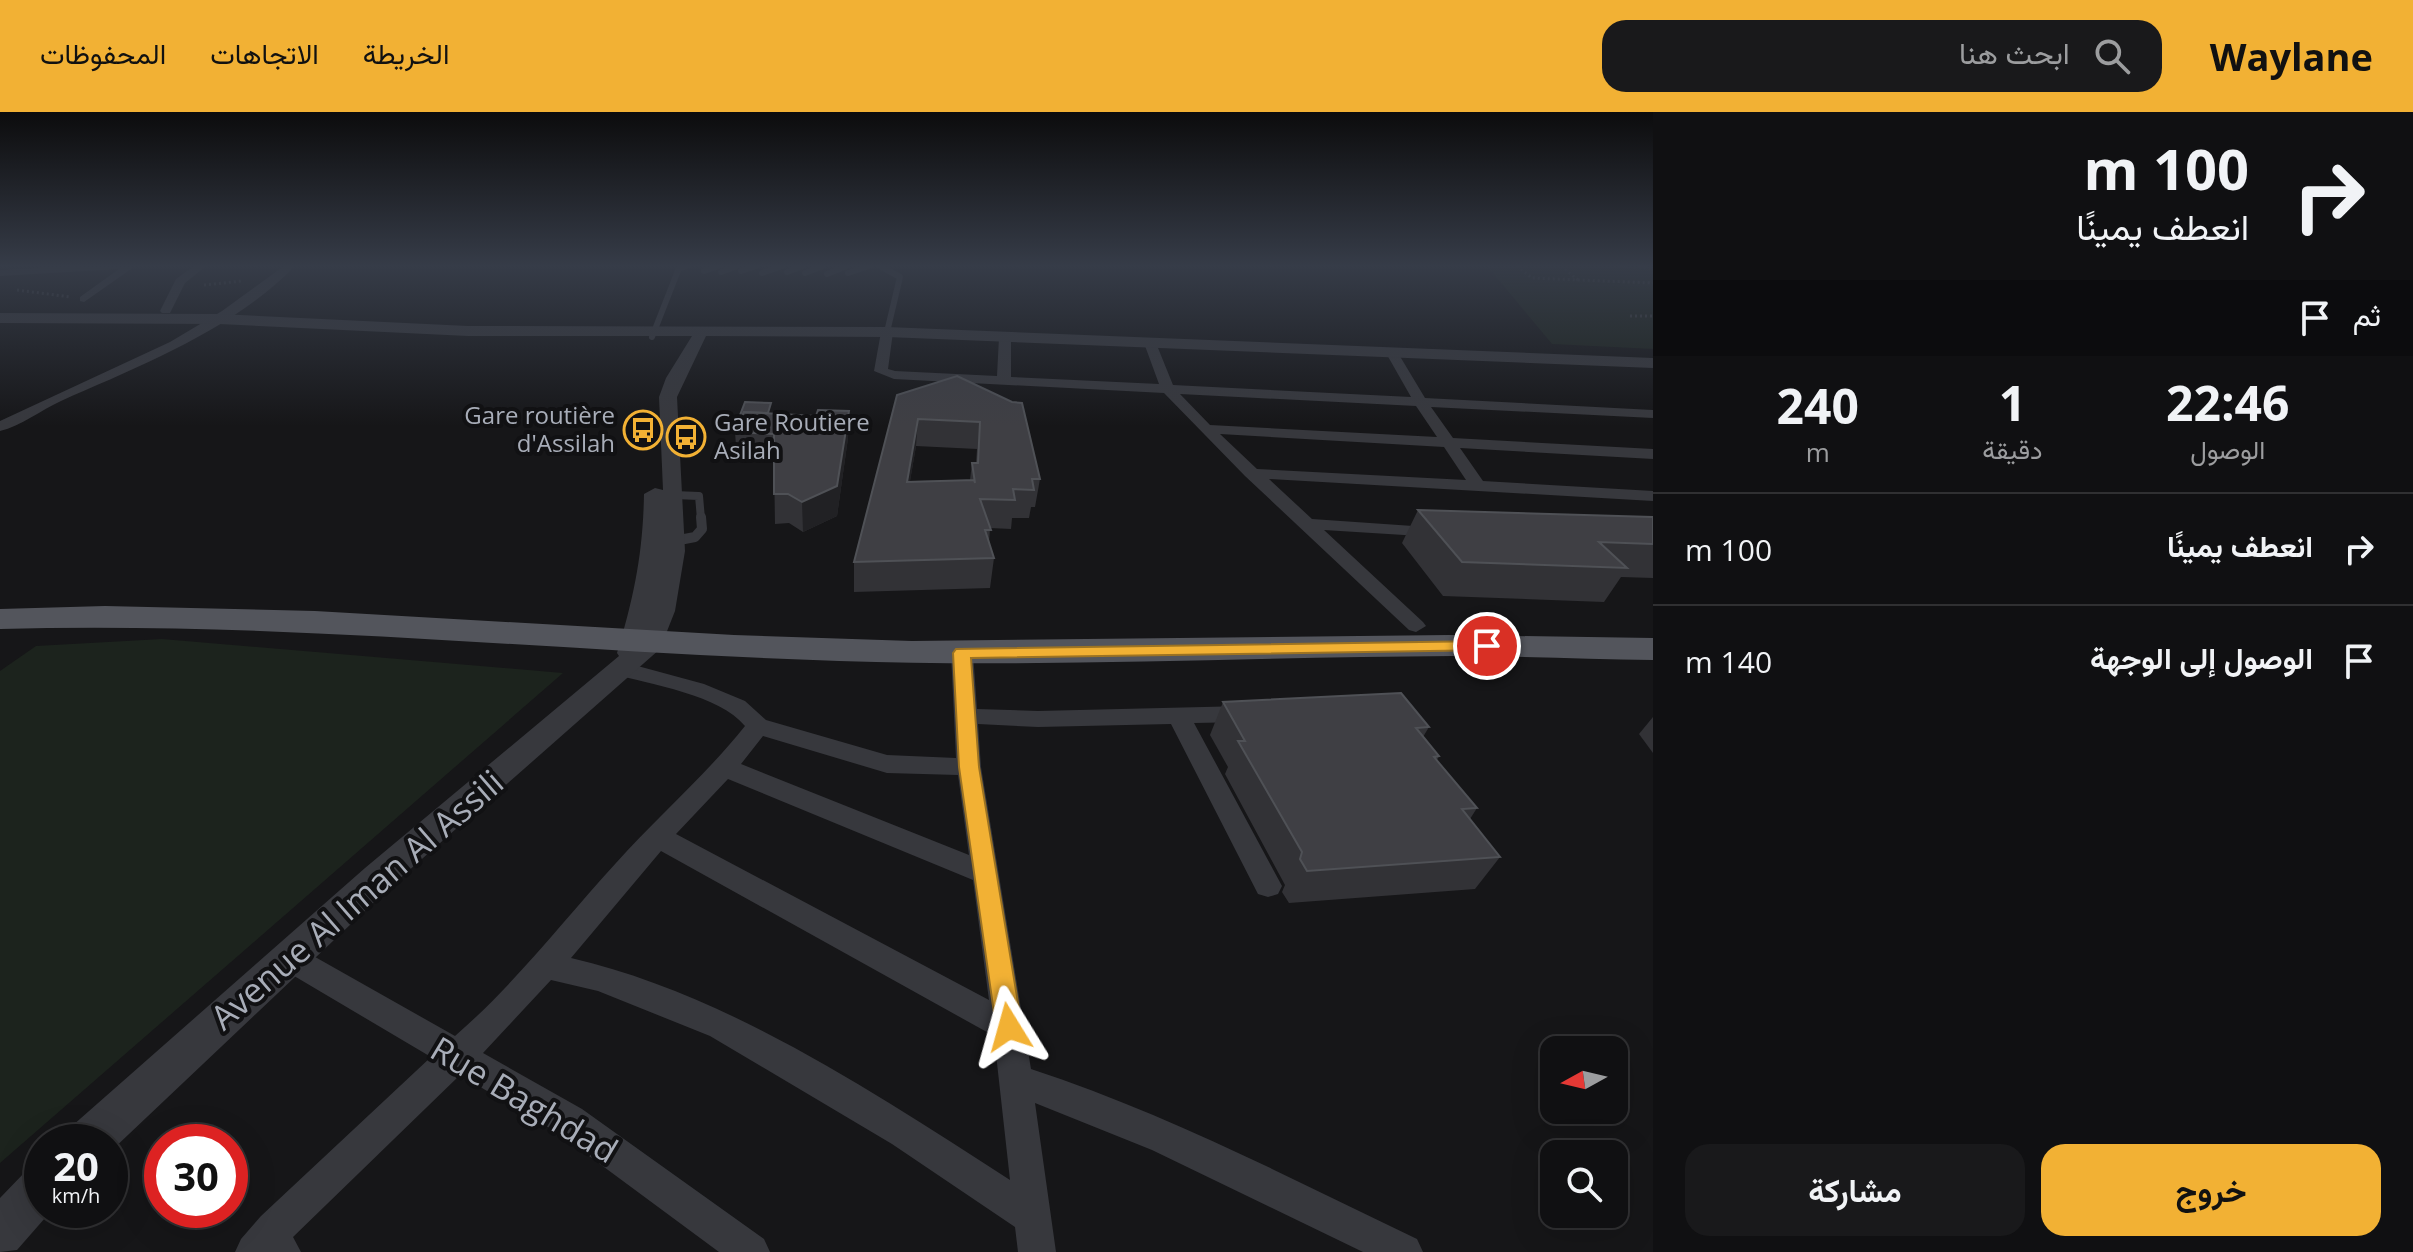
<!DOCTYPE html>
<html lang="ar">
<meta charset="utf-8">
<style>
body{margin:0;font-family:"Open Sans",Vazirmatn,sans-serif;background:#19191b;color:#f1f3f6;direction:rtl;height:100vh;display:flex;flex-direction:column;font-size:30px;white-space:nowrap}
*{box-sizing:border-box;margin:0}
p{font-size:26px;color:#9c9d9f}
.icon{flex:none;width:44px;height:44px;fill:none;stroke:currentColor;stroke-width:2;stroke-linecap:round;stroke-linejoin:round}
.map{position:relative;flex:1;overflow:hidden;direction:ltr}
.drawer{display:flex;flex-direction:column;background:#101012;width:760px}
.drawer>*{flex:none}
.hud{background:#101012;color:#f1f3f6;overflow:hidden}
.needle{width:52px;rotate:262deg}
.tools{position:absolute;left:1540px;top:924px;display:grid;gap:16px}
.tools a{display:grid;place-items:center;width:88px;height:88px;border-radius:16px;background:#101012;box-shadow:0 8px 32px #0002,0 0 0 2px #303032;font-size:40px}
.speed{position:absolute;left:24px;top:1012px;display:flex;gap:16px;font-size:40px;font-weight:700;text-align:center}
.speed>*{display:grid;place-content:center;width:104px;height:104px;border-radius:50%;background:#101012;box-shadow:0 8px 32px #0002,0 0 0 2px #303032;line-height:1}
.speed small{font-size:20px;font-weight:400}
.speed .limit{border:12px solid #d22;background:#fff;color:#111}
.pin{position:absolute;display:grid;place-items:center;width:68px;height:68px;color:#fff;margin:-34px;border:4px solid #fff;border-radius:50%;box-shadow:0 2px 8px #0007}
.me{position:absolute;width:88px;margin:-44px;rotate:352deg;stroke-linejoin:round;filter:drop-shadow(0 0 6px #0008)}
.turn{display:flex;align-items:center;gap:28px;height:168px;padding:0 32px;font-size:36px}
.turn .icon{width:104px;height:104px;stroke-width:2.5}
.turn b{display:block;font-size:56px;line-height:68px}
.then{display:flex;align-items:center;height:76px;padding:0 32px;background:#0003;gap:16px;font-size:30px}
.eta{display:flex;justify-content:space-evenly;align-items:center;height:136px;text-align:center}
.eta b{font-size:48px;font-weight:700;line-height:56px}
.primary-button{display:flex;gap:16px;margin-top:auto;padding:16px 32px}
.primary-button a{flex:1;height:92px;border-radius:24px;background:#f2b134;color:#111;font-size:32px;font-weight:700;line-height:92px;text-align:center}
.primary-button a+a{background:#19191b;color:#f1f3f6}
ul{padding:0;list-style:none}
li{display:flex;align-items:center;gap:24px;height:112px;padding:0 32px;border-top:2px solid #303032}
li div{flex:1}
li b{display:block;font-size:30px}
li em{font-style:normal}
header{display:flex;align-items:center;gap:48px;box-sizing:border-box;height:112px;padding:0 40px;background:#f2b134;color:#111}
header strong{font-size:38px}
nav{display:flex;gap:44px;margin-inline-start:auto;font-size:28px}
.search{width:560px;height:72px;background:#19191b;display:flex;align-items:center;gap:20px;box-sizing:border-box;padding:0 28px;border-radius:24px;color:#9c9d9f;font-size:30px}
main{display:flex;flex:1;min-height:0}
.map>svg:first-child{display:block}
.green{fill:#1c231d}
.lines{fill:none;stroke-linecap:round;stroke-linejoin:round}
.path{stroke:#3d3f44;stroke-width:3;stroke-dasharray:2 3;stroke-linecap:butt}
.service-far2{stroke:#37383d;stroke-width:6}
.service-far1{stroke:#37383d;stroke-width:8}
.service{stroke:#37383d;stroke-width:10}
.minor{fill:#37383d;fill-rule:evenodd}
.tertiary{fill:#37383d;fill-rule:evenodd}
.primary{fill:#53555c;fill-rule:evenodd}
.wall{fill:#323236;fill-rule:evenodd}
.shaded-wall{fill:#212124}
.building{fill:#3f3f44;stroke:#4f5156;stroke-width:2;fill-rule:evenodd}
.route{fill:#f2b134;stroke:#9d7322;stroke-width:2}
.labels{text-anchor:middle;stroke-width:8;stroke-linejoin:round;paint-order:stroke}
.far-poi-label{font-size:24px;fill:#a8adb8;stroke:#111113;text-anchor:end}
.near-street-label{font-size:34px;fill:#a8adb8;stroke:#111113}
</style>
<header>
<strong>Waylane</strong>
<div class="search"><svg class="icon" aria-label="search" viewBox="0 0 24 24"><circle cx="10" cy="10" r="6"/><path d="M15 15l6 6"/></svg>ابحث هنا</div>
<nav><a>الخريطة</a><a>الاتجاهات</a><a>المحفوظات</a></nav>
</header>
<main>
<section class="drawer">
<div class="hud">
<div class="turn"><svg class="icon" aria-label="right" viewBox="0 0 24 24"><path d="M7 20v-9h11M14 6l5 5-5 5"/></svg><div><b>100 m</b>انعطف يمينًا</div></div>
<div class="then">ثم<svg class="icon" aria-label="arrive" viewBox="0 0 24 24"><path d="M6 21V4h12l-3 4 3 4H6"/></svg></div>
</div>
<div class="eta">
<div><b>22:46</b><p>الوصول</p></div>
<div><b>1</b><p>دقيقة</p></div>
<div><b>240</b><p>m</p></div>
</div>
<ul>
<li><svg class="icon" aria-label="right" viewBox="0 0 24 24"><path d="M7 20v-9h11M14 6l5 5-5 5"/></svg><div><b>انعطف يمينًا</b></div><em>100 m</em></li>
<li><svg class="icon" aria-label="arrive" viewBox="0 0 24 24"><path d="M6 21V4h12l-3 4 3 4H6"/></svg><div><b>الوصول إلى الوجهة</b></div><em>140 m</em></li>
</ul>
<div class="primary-button"><a>خروج</a><a>مشاركة</a></div>
</section>
<div class="map">
<svg width="1653" height="1140" viewBox="0 0 1653 1140">
<rect width="100%" height="100%" fill="#161618"/>
<g class="green">
<polygon points="1487,154 1653,154 1653,237 1552,232"/>
<polygon points="162,527 563,561 0,1051 0,559 36,534"/>
</g>
<g class="lines">
<g class="path">
<polyline points="1517,154 1532,166 1653,171"/>
<polyline points="1561,154 1578,168"/>
<polyline points="1609,154 1653,156"/>
<polyline points="204,173 242,169"/>
<polyline points="17,178 71,185"/>
<polyline points="1630,204 1653,204"/>
</g>
<g class="service-far2">
<polyline points="880,154 900,165 887,220"/>
<polyline points="704,159 719,154"/>
<polyline points="741,159 756,154"/>
<polyline points="721,160 737,154"/>
<polyline points="787,160 803,154"/>
<polyline points="762,161 782,154"/>
<polyline points="805,161 823,154"/>
<polyline points="848,161 869,154"/>
<polyline points="827,162 847,154"/>
<polyline points="652,225 679,156 687,154"/>
</g>
<polyline class="service-far1" points="674,383 699,384 701,407"/>
<polyline class="service" points="674,429 695,425 702,417 701,405"/>
<g class="minor">
<polygon points="69,154 134,155 84,190 80,189 80,185 119,157 0,164 0,158"/>
<polygon points="194,154 206,154 185,171 170,201 162,201 160,199 176,167"/>
<path d="M284,154H295C233,218 140,254 61,289C41,298 21,314 0,319V309L170,230L222,199Z"/>
<path d="M887,216L893,220L888,257L895,259L997,264L999,225L1005,221L1011,225V265L1159,272L1144,231L1150,227L1156,231L1173,273L1411,285L1386,241L1392,237L1398,241L1425,286L1653,298V306L1431,295L1453,326L1653,337V347L1460,336L1483,369L1653,379V389L1269,367L1312,407L1442,416L1445,420L1436,425L1324,418L1423,510L1426,514L1416,520L1409,518L1245,364L1164,281L894,267L874,259L881,220ZM1180,282L1416,294L1437,325L1210,313ZM1220,322L1444,335L1466,368L1257,357Z"/>
<path d="M962,534L973,541L977,597L1038,599L1245,594L1253,596L1256,602L1253,608L1245,610L1194,611L1282,774L1278,782L1268,785L1258,782L1171,612L1038,615L978,612L981,655L1031,957C1165,1001 1290,1066 1417,1127L1423,1140H1363L1152,1038L1035,991L1056,1140H1018L1015,1115L892,1032L710,924L598,879L551,868L483,941L582,997L764,1127L770,1140H719L558,1021L460,963L293,1125L301,1140H235L241,1127L261,1104L431,945L279,855L275,846L279,837L290,833L301,837L455,924C515,872 563,809 616,751C658,704 706,663 745,614C720,583 650,572 612,562L609,557L612,552L634,553L704,572L745,589L766,608L887,643L956,646L951,541ZM763,624L887,661L958,663L969,743L741,652ZM728,667L973,768L989,888L676,722ZM661,739L994,924L1010,1068C877,982 727,882 571,846Z"/>
</g>
<g class="tertiary">
<path d="M0,201L219,202L468,214L887,215L1653,246V256L887,225L706,224L677,285L685,439L675,499L660,537L389,776L110,1040V1030H66L72,1014L365,756L619,544L617,541C634,485 643,441 644,382L655,376L663,378L659,285L666,266L692,224H468L219,212L0,211Z"/>
<polygon points="42,1052 42,1098 52,1098 17,1138 0,1140 0,1086 26,1059"/>
</g>
<path class="primary" d="M105,494L315,499L734,523L912,529L1449,523L1653,526V548C1587,547 1520,544 1454,544C1248,545 1044,556 839,549C558,540 281,509 0,517V497Z"/>
</g>
<g class="wall">
<path d="M957,264L1040,367L1035,395H1031L1029,406H1012L1011,417L990,416L989,431L994,446L990,476L854,480V450L897,283ZM916,334L977,337L976,351H972L970,368L910,369Z"/>
<polygon points="849,299 848,326 837,404 803,420 789,411 775,412 774,350 737,348 735,320 737,316 737,311 772,301 816,304"/>
<polygon points="1418,398 1653,405 1653,466 1621,465 1604,490 1443,484 1402,431"/>
<polygon points="1223,590 1429,615 1423,625 1439,644 1437,648 1477,696 1470,707 1500,745 1475,777 1289,791 1282,780 1285,773 1225,662 1228,655 1210,623"/>
<polygon points="1653,605 1653,641 1639,622"/>
</g>
<g class="shaded-wall">
<polygon points="849,299 848,326 837,404 803,420 802,390"/>
<polygon points="918,307 916,334 905,398 907,370"/>
</g>
<g class="building">
<path d="M957,264L1012,290L1022,291L1040,367H1032L1034,378L1013,377L1015,388L980,387L991,418H985L994,446L854,450L897,283ZM918,307L980,310L978,351H972L975,371L974,368L907,370Z"/>
<polygon points="745,290 771,291 768,301 744,300 739,312 737,311"/>
<polygon points="818,298 849,299 837,374 802,390 788,382 774,382 774,322 735,320 744,300 816,304"/>
<polygon points="1418,398 1653,405 1653,432 1599,430 1627,456 1462,450"/>
<polygon points="1401,581 1429,615 1416,616 1439,644 1434,645 1477,696 1462,697 1500,745 1307,759 1300,747 1302,740 1238,629 1245,629 1223,590"/>
</g>
<linearGradient id="sky" x2="0" y2="1"><stop stop-color="#0c0c0d"/><stop offset="0.49" stop-color="#363c48"/><stop offset="1" stop-color="#363c48" stop-opacity="0"/></linearGradient>
<rect width="1653" height="314" fill="url(#sky)"/>
<polygon class="route" points="1487,529 1495,534 1493,538 971,546 979,655 1022,915 1019,924 1009,927 1000,924 996,915 959,655 953,541 956,537"/>
<defs>
<g id="bus-ring" transform="scale(2)"><circle r="9.5" fill="#111113" stroke="#f2b134" stroke-width="1.5"/><path d="M-5-6H5V4H4V6H2V4H-2V6H-4V4H-5ZM-3.5-4V0h7V-4ZM-3.5 1.2v1.5H-2V1.2ZM2 1.2v1.5H3.5V1.2Z" fill="#f2b134"/></g>
</defs>
<g fill-rule="evenodd">
<use href="#bus-ring" x="643" y="318"/>
<use href="#bus-ring" x="686" y="325"/>
</g>
<g class="labels">
<g class="far-poi-label">
<text x="615" y="312">Gare routière<tspan x="615" dy="28">d'Assilah</tspan></text>
<text x="714" y="319" text-anchor="start">Gare Routiere<tspan x="714" dy="28">Asilah</tspan></text>
</g>
<g class="near-street-label">
<text transform="translate(357 788) rotate(-41)" y="12">Avenue Al Iman Al Assili</text>
<text transform="translate(524 988) rotate(31)" y="12">Rue Baghdad</text>
</g>
</g>
</svg>
<div class="tools">
<a><svg class="needle" viewBox="-14 -14 28 28"><path d="M0-13l5 13h-10z" fill="#e53935"/><path d="M0 13l5-13h-10z" fill="#9c9d9f"/></svg></a>
<a><svg class="icon" aria-label="search" viewBox="0 0 24 24"><circle cx="10" cy="10" r="6"/><path d="M15 15l6 6"/></svg></a>
</div>
<div class="speed"><div>20<small>km/h</small></div><div class="limit">30</div></div>
<div class="pin" style="left:1487px;top:534px;background:#d93025"><svg class="icon" aria-label="arrive" viewBox="0 0 24 24"><path d="M6 21V4h12l-3 4 3 4H6"/></svg></div>
<svg class="me" style="left:1009px;top:915px" viewBox="-20 -20 40 40"><path d="M0-17L14 15 0 8-14 15z" fill="#f2b134" stroke="#fff" stroke-width="4"/></svg>
</div>
</main>
